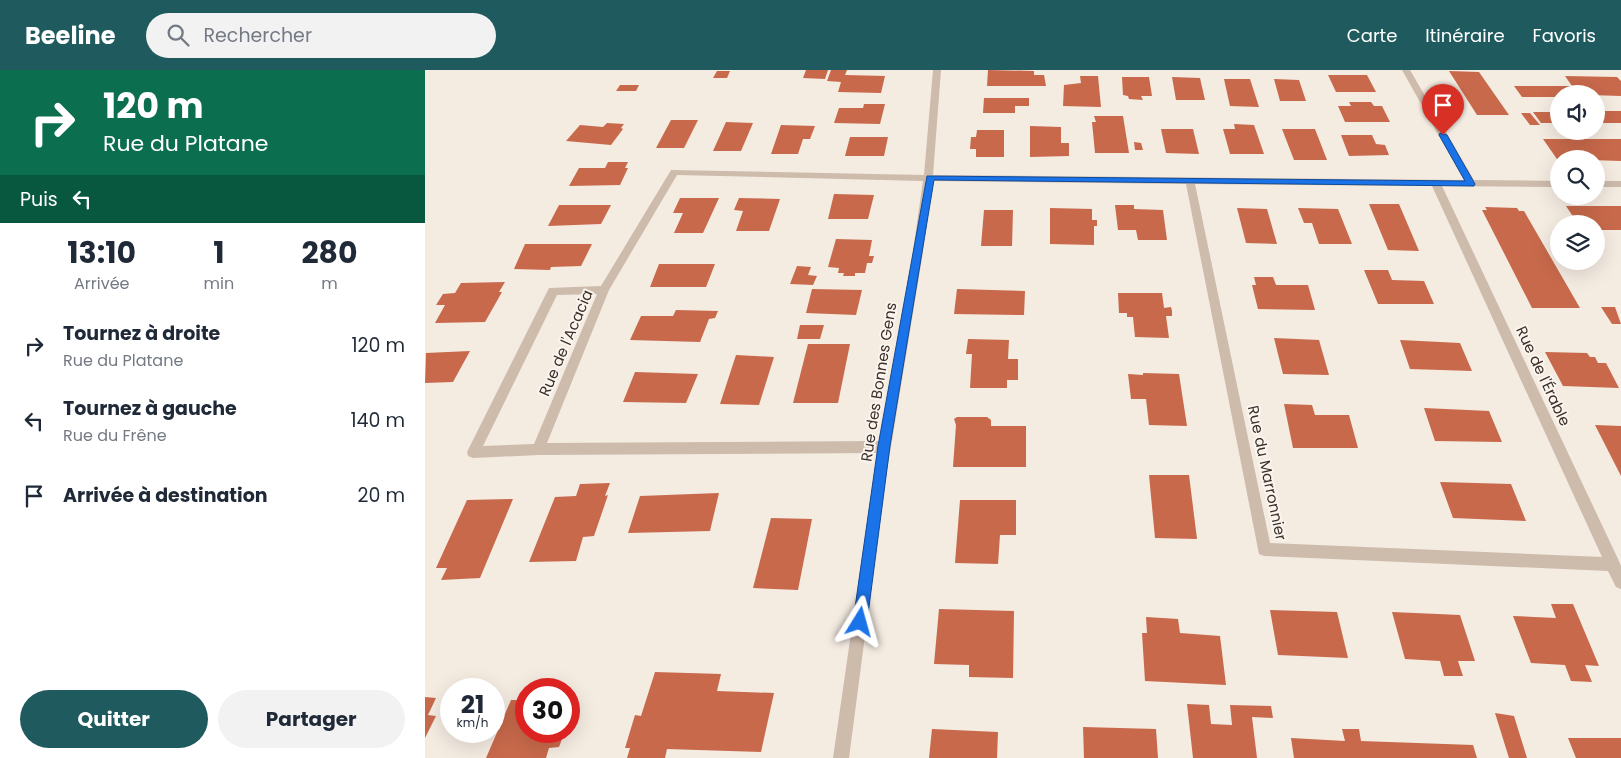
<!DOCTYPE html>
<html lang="fr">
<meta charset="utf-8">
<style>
body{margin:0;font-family:Poppins,sans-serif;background:#f2f2f3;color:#1f2937;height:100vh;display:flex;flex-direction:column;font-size:19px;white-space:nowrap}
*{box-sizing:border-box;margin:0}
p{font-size:16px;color:#747a83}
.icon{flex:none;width:28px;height:28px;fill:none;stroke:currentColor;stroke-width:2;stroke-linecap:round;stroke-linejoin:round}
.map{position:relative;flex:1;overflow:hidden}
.details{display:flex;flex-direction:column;background:#fff;width:425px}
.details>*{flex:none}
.top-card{background:#0b6e4f;color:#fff;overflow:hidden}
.controls{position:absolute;left:1125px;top:15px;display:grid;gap:10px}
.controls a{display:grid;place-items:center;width:55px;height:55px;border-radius:50%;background:#fff;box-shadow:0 5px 20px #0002;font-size:25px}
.speed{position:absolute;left:15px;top:608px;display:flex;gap:10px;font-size:25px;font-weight:700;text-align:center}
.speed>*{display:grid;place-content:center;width:65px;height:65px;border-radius:50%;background:#fff;box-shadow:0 5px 20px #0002;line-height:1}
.speed small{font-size:12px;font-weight:400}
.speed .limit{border:8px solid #d22;background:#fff;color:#111}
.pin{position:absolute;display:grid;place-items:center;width:42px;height:42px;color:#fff;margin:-51px -21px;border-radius:50% 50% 50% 0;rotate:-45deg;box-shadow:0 0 5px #0007}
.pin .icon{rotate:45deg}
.me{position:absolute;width:55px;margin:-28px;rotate:8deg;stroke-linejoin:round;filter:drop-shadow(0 0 4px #0008)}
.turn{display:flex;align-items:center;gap:18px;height:105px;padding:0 20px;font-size:22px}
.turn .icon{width:65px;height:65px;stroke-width:2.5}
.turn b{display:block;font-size:35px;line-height:42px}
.then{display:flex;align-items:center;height:48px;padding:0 20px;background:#0003;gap:10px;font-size:19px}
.eta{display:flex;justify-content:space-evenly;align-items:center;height:85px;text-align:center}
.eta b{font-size:30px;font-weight:700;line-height:35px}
.button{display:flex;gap:10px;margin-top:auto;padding:10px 20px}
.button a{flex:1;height:58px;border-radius:30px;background:#1f5a5e;color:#fff;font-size:20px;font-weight:700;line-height:58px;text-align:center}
.button a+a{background:#f2f2f3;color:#1f2937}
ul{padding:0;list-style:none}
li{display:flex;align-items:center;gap:15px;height:75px;padding:0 20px}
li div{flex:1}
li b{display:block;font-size:19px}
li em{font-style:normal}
header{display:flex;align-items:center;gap:30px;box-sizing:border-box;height:70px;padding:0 25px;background:#1f5a5e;color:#fff}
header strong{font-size:24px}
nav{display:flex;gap:28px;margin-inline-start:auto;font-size:18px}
.search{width:350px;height:45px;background:#f2f2f3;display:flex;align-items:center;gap:12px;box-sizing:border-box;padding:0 18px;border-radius:28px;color:#747a83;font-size:19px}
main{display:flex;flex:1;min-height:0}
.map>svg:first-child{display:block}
.building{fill:#c8694b}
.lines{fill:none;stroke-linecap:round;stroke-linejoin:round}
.minor{fill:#cdbbac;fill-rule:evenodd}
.route{fill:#1a73e8;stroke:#114b97}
.labels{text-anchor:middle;stroke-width:4;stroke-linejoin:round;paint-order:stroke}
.street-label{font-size:15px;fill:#3b302b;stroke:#fbf5ee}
</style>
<header>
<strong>Beeline</strong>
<div class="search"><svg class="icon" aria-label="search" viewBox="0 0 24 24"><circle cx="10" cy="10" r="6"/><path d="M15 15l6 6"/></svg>Rechercher</div>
<nav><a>Carte</a><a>Itinéraire</a><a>Favoris</a></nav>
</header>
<main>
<section class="details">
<div class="top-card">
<div class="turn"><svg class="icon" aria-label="right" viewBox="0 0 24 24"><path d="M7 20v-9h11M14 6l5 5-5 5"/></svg><div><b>120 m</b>Rue du Platane</div></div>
<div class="then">Puis<svg class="icon" aria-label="left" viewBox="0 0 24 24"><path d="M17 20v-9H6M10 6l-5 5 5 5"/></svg></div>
</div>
<div class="eta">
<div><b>13:10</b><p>Arrivée</p></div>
<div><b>1</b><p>min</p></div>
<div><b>280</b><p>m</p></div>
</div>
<ul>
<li><svg class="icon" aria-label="right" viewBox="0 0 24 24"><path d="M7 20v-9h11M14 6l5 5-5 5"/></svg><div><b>Tournez à droite</b><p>Rue du Platane</p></div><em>120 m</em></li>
<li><svg class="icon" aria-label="left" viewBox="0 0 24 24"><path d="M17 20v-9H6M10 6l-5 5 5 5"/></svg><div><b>Tournez à gauche</b><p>Rue du Frêne</p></div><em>140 m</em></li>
<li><svg class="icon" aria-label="arrive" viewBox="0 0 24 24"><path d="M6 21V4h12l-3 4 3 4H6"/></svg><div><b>Arrivée à destination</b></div><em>20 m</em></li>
</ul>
<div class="button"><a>Quitter</a><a>Partager</a></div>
</section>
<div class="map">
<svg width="1196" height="688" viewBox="0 0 1196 688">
<rect width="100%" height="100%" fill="#f4ebe1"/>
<g class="building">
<polygon points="381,0 403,0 400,9 378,8"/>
<polygon points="406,0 422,0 420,5 460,6 456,23 413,22 416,12 402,11"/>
<polygon points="563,0 609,1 609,5 619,5 621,16 562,16"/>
<polygon points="292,1 305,1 302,8 288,8"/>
<polygon points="1024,1 1054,2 1084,45 1052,45"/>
<polygon points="903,5 942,5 951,22 911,22"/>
<polygon points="655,6 673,6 676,37 638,36 639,15 656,13"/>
<polygon points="1140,6 1192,7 1196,11 1196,26 1134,24 1134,27 1097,27 1089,16 1147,16"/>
<polygon points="697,7 724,7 727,26 716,26 718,30 704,29 703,26 698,25"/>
<polygon points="747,7 775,8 780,30 751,30"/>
<polygon points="799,9 825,9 834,37 805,36"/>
<polygon points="849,9 874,10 881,31 855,31"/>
<polygon points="195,15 214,15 211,21 191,21"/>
<polygon points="559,28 604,28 604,36 590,36 590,43 558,43"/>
<polygon points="924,32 946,32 949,36 957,36 965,52 920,52 913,36 926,36"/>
<polygon points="439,34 460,34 455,54 409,53 414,38 438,38"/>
<rect x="1171" y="41" width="25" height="12"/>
<polygon points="1108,42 1134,42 1134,53 1116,53"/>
<polygon points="1096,43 1105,43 1115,55 1105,55"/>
<polygon points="669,46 698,46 704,83 670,83 667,52 671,52"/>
<polygon points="246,50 273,50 259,78 231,78"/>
<polygon points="301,52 328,53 316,81 288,81"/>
<polygon points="182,53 199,54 196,58 198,59 186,75 141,71 155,55 178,57"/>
<polygon points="809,54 829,55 839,84 805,84 798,59 810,59"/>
<polygon points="356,55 390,56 385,69 378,69 373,84 346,84"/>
<polygon points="605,56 636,57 636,73 644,73 644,86 605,87"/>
<polygon points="736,59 768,59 774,84 741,83"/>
<polygon points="857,59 890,59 902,90 869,90"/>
<polygon points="552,60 579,60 579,87 551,87 551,79 545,79 546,67 551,67"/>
<polygon points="916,65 947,65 951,74 960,75 964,85 924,86"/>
<polygon points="425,67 463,67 459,86 420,86"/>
<polygon points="1118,69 1196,69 1196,91 1134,89 1134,92"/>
<polygon points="709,72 716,73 718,80 710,80"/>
<polygon points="183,92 203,92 200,98 203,98 195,115 144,116 154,98 180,98"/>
<polygon points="409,124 449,125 443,149 403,149"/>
<polygon points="255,128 294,128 278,163 249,163 258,143 248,143"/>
<polygon points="314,128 355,129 344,161 311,161 318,141 309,140"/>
<polygon points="944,134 974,134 994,181 963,180"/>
<polygon points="134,135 186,135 176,154 123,156"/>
<polygon points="690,135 709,135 709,139 738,140 742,170 713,170 711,160 693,160"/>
<polygon points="1141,136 1196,136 1196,160 1171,160 1171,154 1153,154"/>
<polygon points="1060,137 1092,138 1094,141 1099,141 1155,238 1107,238 1057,140 1062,140"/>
<polygon points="625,138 667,139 667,150 672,150 672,156 669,156 669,175 625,174"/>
<polygon points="812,138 842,139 852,174 821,173"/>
<polygon points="873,138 913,139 927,174 894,174 887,153 879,153"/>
<polygon points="559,140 588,140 587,176 556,176"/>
<polygon points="411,169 447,170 444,186 449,186 447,193 442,193 440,203 430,203 430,206 418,206 419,203 413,203 414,198 403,197"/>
<polygon points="100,174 167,174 156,196 126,197 125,200 89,199"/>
<polygon points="234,194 290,194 281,217 225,217"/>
<polygon points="372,196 386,197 383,205 392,206 388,215 365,214"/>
<polygon points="939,200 963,200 967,210 999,211 1009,234 953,234"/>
<polygon points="829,207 848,207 851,215 883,215 890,240 833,239 827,215 831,215"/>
<polygon points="80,212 74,222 77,222 60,252 10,253 20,235 11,235 18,224 30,223 36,213"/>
<polygon points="387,219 437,220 431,245 381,243"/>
<polygon points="532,219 600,221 599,245 529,244"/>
<polygon points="693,223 737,223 739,238 746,237 747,241 747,246 741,246 744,268 710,267 708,247 702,247 702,243 694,243"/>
<polygon points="1176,237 1190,237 1196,254 1187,254"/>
<polygon points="251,240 293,241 290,248 284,249 275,272 205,270 216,246 248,246"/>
<polygon points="375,255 399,255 395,269 372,269"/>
<polygon points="849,268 894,270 904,305 858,304"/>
<polygon points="543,269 584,270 583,289 593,289 593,310 582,310 582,318 545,318 547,284 541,284"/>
<polygon points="975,270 1035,273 1047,301 985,299"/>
<polygon points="383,274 425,274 413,333 368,333"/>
<polygon points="45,281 28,312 0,313 1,283"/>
<polygon points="1120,282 1162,283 1165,287 1170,287 1173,293 1181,293 1194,318 1138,316"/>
<polygon points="311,285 349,287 334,335 295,334"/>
<polygon points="210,302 273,304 261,333 198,332"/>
<polygon points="718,303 754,304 762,356 724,355 721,329 706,329 703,304 718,305"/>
<polygon points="859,334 887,335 890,345 924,345 933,378 868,378"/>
<polygon points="999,338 1064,341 1077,372 1010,371"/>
<polygon points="532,347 562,347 566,350 566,356 601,356 601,397 528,397 531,355 529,349"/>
<polygon points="1170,355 1196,356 1196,406"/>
<polygon points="724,405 764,405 772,469 730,468"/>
<polygon points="1015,412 1086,414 1101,451 1028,448"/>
<polygon points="185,413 180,426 183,425 169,466 158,467 151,491 104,492 130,427 151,426 155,414"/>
<polygon points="294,423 285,461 203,463 215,426"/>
<polygon points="88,429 55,508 16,510 22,498 11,498 42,430"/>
<polygon points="535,430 591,430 591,465 575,465 573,494 530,493"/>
<polygon points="346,448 387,449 373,520 328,518"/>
<polygon points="1126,534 1148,534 1174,596 1160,595 1167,612 1146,611 1140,595 1106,593 1088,546 1131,548"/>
<polygon points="514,539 589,541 588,608 544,607 544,595 509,594"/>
<polygon points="845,540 912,542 923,588 853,585"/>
<polygon points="967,542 1035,545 1050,591 1033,591 1038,606 1019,606 1015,591 980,589"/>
<polygon points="721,547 753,549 755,563 795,566 801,615 720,611 717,563 722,563"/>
<polygon points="230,602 296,604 292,621 349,623 336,682 242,679 240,688 202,688 205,678 200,678 210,645 216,646"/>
<polygon points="0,627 11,628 3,645 11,646 0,668"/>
<polygon points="86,630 101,630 101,661 140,661 134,677 124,678 121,688 61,688"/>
<polygon points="762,634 784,635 786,654 807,655 805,635 846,636 848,648 827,647 832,688 768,688"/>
<polygon points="1070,643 1089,646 1102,688 1084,688"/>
<polygon points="658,657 731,659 733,688 659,688"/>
<polygon points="507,659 573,662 572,688 504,688"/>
<polygon points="917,659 934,659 936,671 1048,675 1052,688 869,688 866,668 920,671"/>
<polygon points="1143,668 1196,668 1196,688 1151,688"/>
</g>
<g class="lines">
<g class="minor">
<path d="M508,0H516L508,105L1039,110L977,0H985L1049,110L1134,111V117L1017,116L1193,489L1196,496V519L1191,517L1183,501L839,486L834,484L761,114L508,111L497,188L460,413L424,688H408L452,383L113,385L48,388L43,386L42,382L124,218L176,216L246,100L499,105ZM252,105L498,111L487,188L454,371L122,373L184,220ZM770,114L1007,116L1177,487L845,473ZM172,224L109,374L58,376L132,225Z"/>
<rect x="1171" y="111" width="25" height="6"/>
</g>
</g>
<polygon class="route" points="1015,63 1022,65 1050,114 1049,116 509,110 465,376 442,552 440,557 435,559 430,557 428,552 453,376 502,106 1040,111 1014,65"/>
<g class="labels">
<g class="street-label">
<text transform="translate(141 273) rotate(-67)" y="5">Rue de l'Acacia</text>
<text transform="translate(1118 306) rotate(65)" y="5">Rue de l'Érable</text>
<text transform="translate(454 312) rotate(-81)" y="5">Rue des Bonnes Gens</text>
<text transform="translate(842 403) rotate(78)" y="5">Rue du Marronnier</text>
</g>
</g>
</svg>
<div class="controls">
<a><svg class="icon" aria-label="sound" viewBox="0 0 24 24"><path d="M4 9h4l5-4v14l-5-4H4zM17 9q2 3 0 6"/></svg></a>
<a><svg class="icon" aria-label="search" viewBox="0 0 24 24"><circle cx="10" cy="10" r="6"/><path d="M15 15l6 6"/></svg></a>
<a><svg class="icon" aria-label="layers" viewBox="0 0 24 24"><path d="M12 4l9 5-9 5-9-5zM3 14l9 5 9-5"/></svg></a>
</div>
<div class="speed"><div>21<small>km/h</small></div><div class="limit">30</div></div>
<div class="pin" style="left:1018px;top:65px;background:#d93025"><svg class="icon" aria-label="arrive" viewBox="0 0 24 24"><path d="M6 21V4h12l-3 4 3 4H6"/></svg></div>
<svg class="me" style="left:435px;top:552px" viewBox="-20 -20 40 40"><path d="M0-17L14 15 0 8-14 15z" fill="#1a73e8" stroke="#fff" stroke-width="4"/></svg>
</div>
</main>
